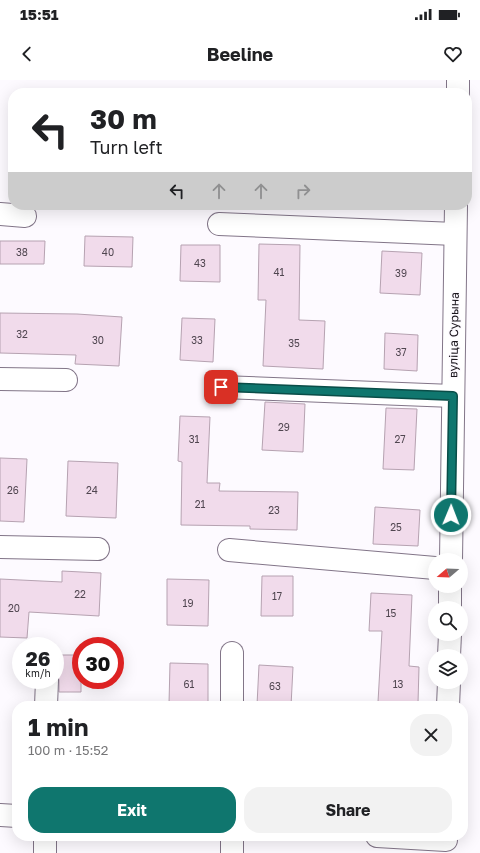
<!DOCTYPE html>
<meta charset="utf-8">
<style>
body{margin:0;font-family:"Golos Text",sans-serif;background:#f2f2f2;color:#202124;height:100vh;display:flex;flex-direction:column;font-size:15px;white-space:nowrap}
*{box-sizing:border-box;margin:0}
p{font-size:13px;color:#757577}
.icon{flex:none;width:22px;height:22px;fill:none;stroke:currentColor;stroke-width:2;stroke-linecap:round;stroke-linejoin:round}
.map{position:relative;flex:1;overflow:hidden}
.drawer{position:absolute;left:12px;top:621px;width:456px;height:140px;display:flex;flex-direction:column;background:#fff;border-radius:16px;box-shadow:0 4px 16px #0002}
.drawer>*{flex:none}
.banner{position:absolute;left:8px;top:8px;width:464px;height:122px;border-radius:16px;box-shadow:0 4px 16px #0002;background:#fff;color:#202124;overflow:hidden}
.needle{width:26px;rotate:251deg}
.tools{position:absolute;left:428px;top:473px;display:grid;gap:8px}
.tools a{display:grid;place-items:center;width:40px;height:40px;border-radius:50%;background:#fff;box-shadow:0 4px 16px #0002;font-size:20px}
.speed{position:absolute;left:12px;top:557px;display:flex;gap:8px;font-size:20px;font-weight:700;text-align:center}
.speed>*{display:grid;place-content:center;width:52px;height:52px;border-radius:50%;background:#fff;box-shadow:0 4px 16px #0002;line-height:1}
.speed small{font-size:10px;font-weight:400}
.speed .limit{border:6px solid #d22;background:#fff;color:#111}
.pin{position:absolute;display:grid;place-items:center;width:34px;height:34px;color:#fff;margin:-17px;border-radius:8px;box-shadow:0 2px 6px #0006}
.me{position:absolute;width:44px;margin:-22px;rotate:1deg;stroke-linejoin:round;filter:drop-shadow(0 0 3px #0008)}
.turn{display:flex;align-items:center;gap:14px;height:84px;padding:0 16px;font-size:18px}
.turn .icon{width:52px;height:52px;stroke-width:2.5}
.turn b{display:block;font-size:28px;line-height:34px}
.lanes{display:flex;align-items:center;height:38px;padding:0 16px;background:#0003;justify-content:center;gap:20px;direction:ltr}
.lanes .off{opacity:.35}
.round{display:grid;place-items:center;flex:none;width:42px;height:42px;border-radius:16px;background:#f2f2f2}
.head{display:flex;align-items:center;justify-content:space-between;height:68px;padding:0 16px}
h1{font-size:24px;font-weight:700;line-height:30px}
.button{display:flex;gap:8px;margin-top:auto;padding:8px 16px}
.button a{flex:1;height:46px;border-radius:16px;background:#0f766e;color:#fff;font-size:16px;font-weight:700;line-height:46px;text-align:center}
.button a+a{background:#f2f2f2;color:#202124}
.status{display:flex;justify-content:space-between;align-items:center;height:28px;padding:0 20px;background:#fff;direction:ltr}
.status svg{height:11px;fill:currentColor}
header{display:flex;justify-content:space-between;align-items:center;height:52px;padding:0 16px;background:#fff;font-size:18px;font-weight:700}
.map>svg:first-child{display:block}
.building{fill:#f1dbeb;stroke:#b6a2b1}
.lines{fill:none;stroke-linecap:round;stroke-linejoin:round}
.minor-casing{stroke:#827588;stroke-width:24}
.minor{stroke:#fff;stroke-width:22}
.route-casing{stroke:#0a4d48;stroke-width:10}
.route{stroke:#0f766e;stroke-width:7}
.labels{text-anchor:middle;stroke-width:3;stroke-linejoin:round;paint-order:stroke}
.number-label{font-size:10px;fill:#504650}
.street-label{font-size:12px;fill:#1a151d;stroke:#fdfaff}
</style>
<div class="status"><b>15:51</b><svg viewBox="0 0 49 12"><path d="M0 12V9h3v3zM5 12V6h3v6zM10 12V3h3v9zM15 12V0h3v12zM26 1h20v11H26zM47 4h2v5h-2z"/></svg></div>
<header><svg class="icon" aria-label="back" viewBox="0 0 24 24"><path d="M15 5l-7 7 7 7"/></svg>Beeline<svg class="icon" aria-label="heart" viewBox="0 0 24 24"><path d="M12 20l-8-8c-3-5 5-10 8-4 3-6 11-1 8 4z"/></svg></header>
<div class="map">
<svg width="480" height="773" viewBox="0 0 480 773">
<rect width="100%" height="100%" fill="#fdfaff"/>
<g class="building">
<polygon points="85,156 133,157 132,187 84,186"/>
<polygon points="0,161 45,161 44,184 0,184"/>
<polygon points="259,164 300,165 299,240 325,241 323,289 263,286 266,220 258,220"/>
<polygon points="181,165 220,165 220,202 180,201"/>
<polygon points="382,171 422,173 420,215 380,213"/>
<polygon points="0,233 77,234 122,237 119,286 75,284 76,275 0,273"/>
<polygon points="182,238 215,239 213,282 180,280"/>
<polygon points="385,253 418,255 417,291 384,289"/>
<polygon points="265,322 305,324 303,372 262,370"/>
<polygon points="386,328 417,329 414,390 383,389"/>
<polygon points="180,336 210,337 207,403 220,403 219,411 298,412 297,450 250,449 250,446 181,445 182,382 178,381"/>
<polygon points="0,378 27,379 24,442 0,441"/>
<polygon points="68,381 118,383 116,438 66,436"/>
<polygon points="375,427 420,430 418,466 373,464"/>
<polygon points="62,491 101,493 99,536 29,532 27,558 0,557 0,499 62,502"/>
<polygon points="262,496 293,496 293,536 261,536"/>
<polygon points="167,499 209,500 208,546 167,545"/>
<polygon points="371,513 412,515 409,586 419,587 418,623 378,622 382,551 369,551"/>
<polygon points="58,575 81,575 81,612 59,612 59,600 57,593"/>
<polygon points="170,583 208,584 208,624 169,624"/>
<polygon points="259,585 293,587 291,626 257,625"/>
</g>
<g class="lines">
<g class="minor-casing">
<g id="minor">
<polyline points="458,13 458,0"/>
<polyline points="0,134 25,136"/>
<polyline points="219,144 455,154"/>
<polyline points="0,299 66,300"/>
<polyline points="221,307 453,316"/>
<polyline points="0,467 98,469"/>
<polyline points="229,470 435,488"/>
<polyline points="451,480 456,125"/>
<polyline points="450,528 450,506"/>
<polyline points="232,573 232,626"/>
<polyline points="449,576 450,554"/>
<polyline points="46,626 47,600"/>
<polyline points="448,626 449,602"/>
<polyline points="0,735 17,736"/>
<polyline points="377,756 446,760"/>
<polyline points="45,773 45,756"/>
<polyline points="232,773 232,756"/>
</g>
</g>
<use href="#minor" class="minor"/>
</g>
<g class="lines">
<g class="route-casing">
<polyline id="route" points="221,307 453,316 451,435"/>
</g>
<use href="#route" class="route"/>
</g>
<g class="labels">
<g class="number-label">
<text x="22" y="176">38</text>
<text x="108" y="176">40</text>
<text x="200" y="187">43</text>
<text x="279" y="196">41</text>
<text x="401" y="197">39</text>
<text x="22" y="258">32</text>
<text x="98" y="264">30</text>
<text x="197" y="264">33</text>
<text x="294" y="267">35</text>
<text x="401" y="276">37</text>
<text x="284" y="351">29</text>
<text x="194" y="363">31</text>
<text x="400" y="363">27</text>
<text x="13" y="414">26</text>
<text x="92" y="414">24</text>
<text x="200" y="428">21</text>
<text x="274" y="434">23</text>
<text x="396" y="451">25</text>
<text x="80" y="518">22</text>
<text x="277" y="520">17</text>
<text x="188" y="527">19</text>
<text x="14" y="532">20</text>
<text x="391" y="537">15</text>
<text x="189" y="608">61</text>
<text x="398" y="608">13</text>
<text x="275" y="610">63</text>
</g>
<g class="street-label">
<text transform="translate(454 255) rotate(-89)" y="4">вуліца Сурына</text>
</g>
</g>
</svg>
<div class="tools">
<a><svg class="needle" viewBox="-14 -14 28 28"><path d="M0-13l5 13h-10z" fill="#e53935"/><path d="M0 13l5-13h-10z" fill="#757577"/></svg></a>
<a><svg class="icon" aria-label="search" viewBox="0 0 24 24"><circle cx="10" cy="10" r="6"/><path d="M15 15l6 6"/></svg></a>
<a><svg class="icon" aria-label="layers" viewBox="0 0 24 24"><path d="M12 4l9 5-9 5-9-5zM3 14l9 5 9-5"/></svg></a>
</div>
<div class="speed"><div>26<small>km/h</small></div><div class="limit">30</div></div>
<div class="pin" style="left:221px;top:307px;background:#d93025"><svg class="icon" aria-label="arrive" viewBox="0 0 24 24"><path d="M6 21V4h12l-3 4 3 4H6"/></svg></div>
<svg class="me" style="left:451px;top:435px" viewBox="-20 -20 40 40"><circle r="17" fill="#0f766e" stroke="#fff" stroke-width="3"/><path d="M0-11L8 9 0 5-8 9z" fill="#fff"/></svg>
<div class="banner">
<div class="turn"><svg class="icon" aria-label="left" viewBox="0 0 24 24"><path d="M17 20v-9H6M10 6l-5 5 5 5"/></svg><div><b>30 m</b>Turn left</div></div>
<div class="lanes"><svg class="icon" aria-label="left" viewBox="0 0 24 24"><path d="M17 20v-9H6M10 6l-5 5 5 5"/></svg><svg class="icon off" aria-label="ahead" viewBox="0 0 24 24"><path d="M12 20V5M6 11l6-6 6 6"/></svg><svg class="icon off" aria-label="ahead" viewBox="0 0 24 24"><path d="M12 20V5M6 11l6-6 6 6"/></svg><svg class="icon off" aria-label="right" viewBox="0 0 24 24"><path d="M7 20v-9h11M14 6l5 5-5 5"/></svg></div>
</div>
<section class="drawer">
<div class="head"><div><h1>1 min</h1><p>100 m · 15:52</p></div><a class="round"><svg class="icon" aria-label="close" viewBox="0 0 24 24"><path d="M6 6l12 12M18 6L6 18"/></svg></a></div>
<div class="button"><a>Exit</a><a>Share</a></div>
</section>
</div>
